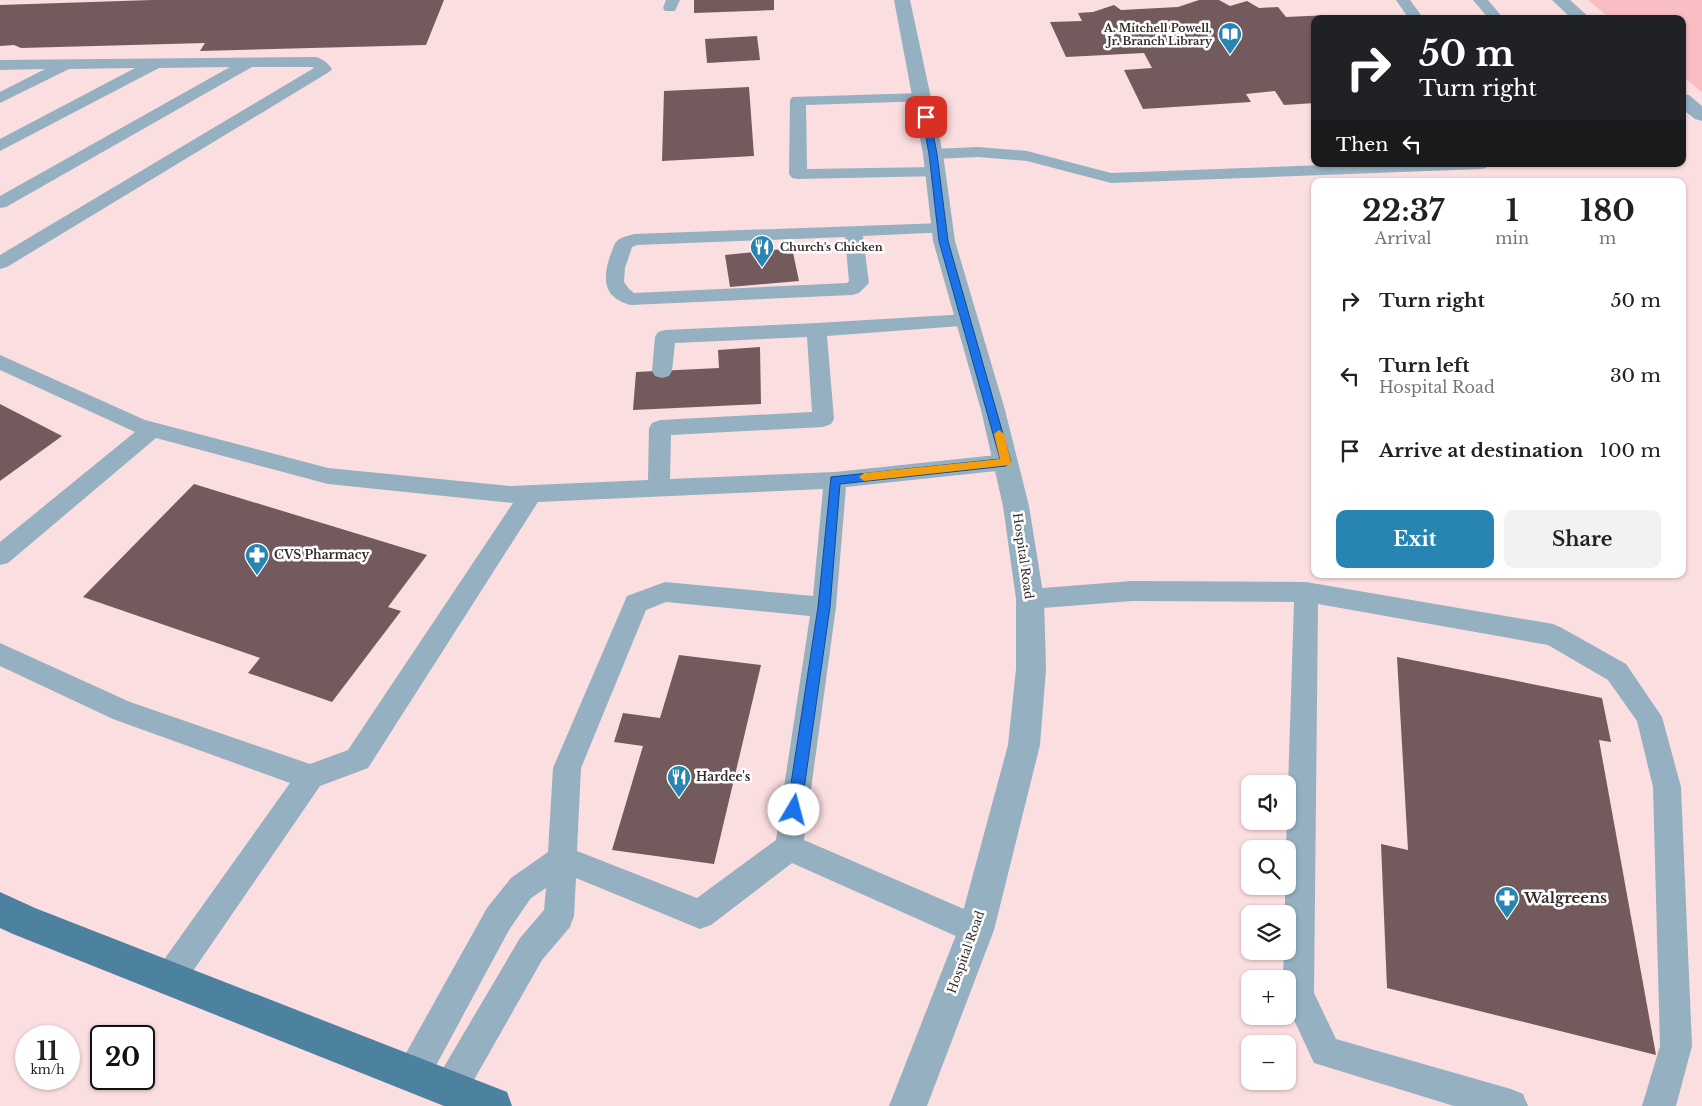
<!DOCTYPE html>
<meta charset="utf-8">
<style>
body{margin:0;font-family:"Libre Baskerville",serif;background:#f2f2f2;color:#222;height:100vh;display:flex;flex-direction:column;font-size:19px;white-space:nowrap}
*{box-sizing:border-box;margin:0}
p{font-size:16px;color:#767676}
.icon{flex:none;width:28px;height:28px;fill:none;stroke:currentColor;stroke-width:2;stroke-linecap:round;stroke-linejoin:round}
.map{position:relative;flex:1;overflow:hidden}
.panel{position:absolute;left:1311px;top:178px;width:375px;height:400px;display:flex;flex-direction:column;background:#fff;border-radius:10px;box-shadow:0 1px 4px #0004}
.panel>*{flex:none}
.top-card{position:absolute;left:1311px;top:15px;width:375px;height:152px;border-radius:10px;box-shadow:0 1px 4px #0004;background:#202124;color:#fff;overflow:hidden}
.fabs{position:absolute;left:1241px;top:775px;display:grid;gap:10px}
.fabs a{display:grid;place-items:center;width:55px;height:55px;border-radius:10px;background:#fff;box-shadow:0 1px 4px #0004;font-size:25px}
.speed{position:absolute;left:15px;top:1025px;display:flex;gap:10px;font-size:25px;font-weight:700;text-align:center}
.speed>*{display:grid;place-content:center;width:65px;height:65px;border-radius:50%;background:#fff;box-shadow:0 1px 4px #0004;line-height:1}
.speed small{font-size:12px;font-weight:400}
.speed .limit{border:2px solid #111;border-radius:8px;background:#fff;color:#111}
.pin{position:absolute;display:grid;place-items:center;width:42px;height:42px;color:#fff;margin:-21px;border-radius:10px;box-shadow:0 2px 8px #0006}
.me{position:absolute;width:55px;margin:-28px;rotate:8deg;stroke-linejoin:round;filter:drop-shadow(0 0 4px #0008)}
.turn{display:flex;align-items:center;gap:18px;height:105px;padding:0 25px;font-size:22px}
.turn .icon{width:65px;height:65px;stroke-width:2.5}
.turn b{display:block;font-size:35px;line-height:42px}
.then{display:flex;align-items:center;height:48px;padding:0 25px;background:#0003;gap:10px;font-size:19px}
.eta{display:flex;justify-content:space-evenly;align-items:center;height:85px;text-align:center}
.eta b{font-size:30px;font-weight:800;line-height:35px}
.cta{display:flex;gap:10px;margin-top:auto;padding:10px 25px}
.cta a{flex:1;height:58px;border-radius:10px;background:#2885b1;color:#fff;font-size:20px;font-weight:800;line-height:58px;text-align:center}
.cta a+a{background:#f2f2f2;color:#222}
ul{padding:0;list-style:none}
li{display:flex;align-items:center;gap:15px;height:75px;padding:0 25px}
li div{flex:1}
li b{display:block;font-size:19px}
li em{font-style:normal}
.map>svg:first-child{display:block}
.green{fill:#f9bec4}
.building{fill:#735a5d}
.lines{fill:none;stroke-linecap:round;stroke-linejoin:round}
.service{fill:#94b0c1;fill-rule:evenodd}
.minor{fill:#94b0c1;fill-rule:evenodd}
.tertiary{fill:#94b0c1;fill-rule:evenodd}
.primary{fill:#4c82a0;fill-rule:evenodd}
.route{fill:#1a73e8;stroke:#114b97}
.slow{fill:#f59e0b}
.labels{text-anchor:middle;stroke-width:5;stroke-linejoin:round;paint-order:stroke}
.far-poi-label{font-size:11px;font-weight:bold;fill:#362b2c;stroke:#fff;text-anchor:end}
.poi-label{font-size:12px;font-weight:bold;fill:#362b2c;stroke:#fff;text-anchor:start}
.street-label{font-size:12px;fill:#362b2c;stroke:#fff}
.near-poi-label{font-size:15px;font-weight:bold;fill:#362b2c;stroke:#fff;text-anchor:start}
</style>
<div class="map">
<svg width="1702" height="1106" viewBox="0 0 1702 1106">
<rect width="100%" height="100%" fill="#fbdee0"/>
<polygon class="green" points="1588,0 1702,0 1702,92 1683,77 1682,19 1611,19"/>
<g class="building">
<polygon points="152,0 444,0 426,45 200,51 205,43 21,48 14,45 0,46 0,5"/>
<polygon points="694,0 774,0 774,10 694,13"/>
<polygon points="1199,0 1219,0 1230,6 1247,1 1259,8 1278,7 1286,17 1330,15 1333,19 1315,19 1315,103 1284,105 1275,91 1246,94 1251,102 1143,109 1124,70 1152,68 1144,53 1066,57 1050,22 1082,21 1078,13 1093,12 1114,5 1121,10 1178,7"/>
<polygon points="757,36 760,60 707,63 705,39"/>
<polygon points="749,87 754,156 662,161 664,91"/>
<polygon points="792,248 799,281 730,287 725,255"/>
<polygon points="760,347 761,404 633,410 636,372 719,368 718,350"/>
<polygon points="0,404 62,436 0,481"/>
<polygon points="194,484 427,555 388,607 401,611 332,702 248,673 260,658 83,597"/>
<polygon points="679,655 761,665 714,864 612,850 643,746 614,742 623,713 660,718"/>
<polygon points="1397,657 1602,698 1611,742 1599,740 1656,1055 1387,988 1381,844 1408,850"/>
</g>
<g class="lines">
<g class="service">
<polygon points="666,0 680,0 675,11 665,11 663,8"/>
<polygon points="1396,0 1410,0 1424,19 1409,19"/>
<polygon points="1473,0 1488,0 1504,19 1489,19"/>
<path d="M316,57C323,59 328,63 332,69L329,72L7,267L0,269V255L314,68L312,67H252L6,207L0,208V196L230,67L159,68L0,151V139L135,68L69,69L0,103V92L45,69L0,70V60Z"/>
<polygon points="922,93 928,95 930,98 928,101 806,105 807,169 935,167 941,168 944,172 941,176 798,179 792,178 789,174 790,100 792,97"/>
<polygon points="978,147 1027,151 1111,173 1351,164 1489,164 1486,168 1480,169 1111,183 1027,161 978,157 933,159 927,158 925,154 927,150 933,149"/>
<path d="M943,223L949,224L952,228L949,232L863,236L869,283L859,293L852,295L631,305C604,298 602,280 610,256C612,252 613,246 616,242C620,237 628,236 634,234ZM845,237L849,281L847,283L634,293L629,289L624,282L625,268L632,247L637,245Z"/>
<path d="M967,314L974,315L977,320L974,325L827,336L834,419L831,424L823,427L671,435L670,479L835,472L1006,454L1014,456L1017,462L1014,468L1006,470L846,487L836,607L804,840L987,919L991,930L987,941L976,945L792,863L711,925L700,929L576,878L574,916L570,927L542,960L462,1101L450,1106L438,1101L433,1089L438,1077L520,938L544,910L546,888L531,898L509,930L425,1086L413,1090L401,1086L397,1074L401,1062L487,908L511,878L548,852L553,768L627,596L665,582L813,596L823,489L538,502L368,768L320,786L180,990L169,995L158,990L153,979L158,968L290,783L113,719L0,666V643L130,702L310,764L348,750L513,503L328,484L156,438L8,563L0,565V542L135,432L0,370V355L145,420L328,468L511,486L648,480L649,428L652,423L660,420L812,412L807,337L675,343L672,371L669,376L662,378L655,376L652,371L655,337L658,332L665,330L817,323ZM666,602L810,616L776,840L697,898L577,851L581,768L646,610Z"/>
<polygon points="1132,581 1306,582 1553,624 1562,628 1626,664 1662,717 1681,787 1692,1046 1676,1106 1642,1106 1660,1046 1653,787 1637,721 1608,680 1548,645 1318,604 1314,993 1336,1039 1511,1089 1523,1094 1528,1106 1454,1106 1314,1063 1288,1007 1288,979 1283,979 1284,951 1288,951 1288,914 1285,914 1285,886 1288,886 1286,849 1294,602 1132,601 1030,609 1021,606 1018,599 1021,592 1030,589"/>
</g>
<g class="minor">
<polygon points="1552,0 1570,0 1591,19 1572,19"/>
<polygon points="1682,94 1689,95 1702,106 1702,121 1695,119 1682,109"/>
</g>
<polygon class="tertiary" points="894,0 910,0 943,154 955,241 1005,410 1029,506 1044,599 1046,669 1040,745 994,930 927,1106 889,1106 958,930 1008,745 1016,669 1016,599 1003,506 981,410 933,241 923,154"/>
<polygon class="primary" points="0,892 35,908 507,1092 512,1106 444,1106 13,934 0,928"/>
</g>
<polygon class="route" points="926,114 930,117 937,154 948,241 1011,462 1006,466 840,484 830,607 801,810 799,815 794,816 789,815 787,810 818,607 831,477 1000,459 939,241 929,154 922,117"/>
<polygon class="slow" points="999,430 1004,434 1011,462 1010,465 864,481 859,477 864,473 1000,459 994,434"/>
<defs>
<g id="library-pin" transform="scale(1.25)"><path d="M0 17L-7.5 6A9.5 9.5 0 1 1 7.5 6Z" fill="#2885b1" stroke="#fff"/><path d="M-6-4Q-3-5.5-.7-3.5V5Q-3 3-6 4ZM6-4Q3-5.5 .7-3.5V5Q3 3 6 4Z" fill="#fff"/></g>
<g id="restaurant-pin" transform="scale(1.25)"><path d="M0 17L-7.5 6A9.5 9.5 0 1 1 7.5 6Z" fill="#2885b1" stroke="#fff"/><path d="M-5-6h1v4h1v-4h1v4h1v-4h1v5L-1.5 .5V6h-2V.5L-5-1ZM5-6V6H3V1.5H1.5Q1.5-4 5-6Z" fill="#fff"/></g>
<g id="pharmacy-pin" transform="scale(1.25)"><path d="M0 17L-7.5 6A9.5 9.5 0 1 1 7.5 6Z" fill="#2885b1" stroke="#fff"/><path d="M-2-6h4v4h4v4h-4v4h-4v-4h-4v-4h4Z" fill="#fff"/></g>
</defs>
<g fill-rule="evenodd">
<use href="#library-pin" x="1230" y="34"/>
<use href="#restaurant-pin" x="762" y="247"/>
<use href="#pharmacy-pin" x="257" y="555"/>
<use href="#restaurant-pin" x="679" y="777"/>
<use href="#pharmacy-pin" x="1507" y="898"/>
</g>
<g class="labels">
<g class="far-poi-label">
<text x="1212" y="32">A. Mitchell Powell,<tspan x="1212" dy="13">Jr. Branch Library</tspan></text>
<text x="780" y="251" text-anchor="start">Church's Chicken</text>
</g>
<g class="poi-label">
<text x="274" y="559">CVS Pharmacy</text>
<text x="696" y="781">Hardee's</text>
</g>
<g class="street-label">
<text transform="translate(1023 556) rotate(82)" y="4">Hospital Road</text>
<text transform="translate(966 952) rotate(-70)" y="4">Hospital Road</text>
</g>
<g class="near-poi-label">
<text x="1524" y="903">Walgreens</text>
</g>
</g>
</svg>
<div class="fabs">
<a><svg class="icon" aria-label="sound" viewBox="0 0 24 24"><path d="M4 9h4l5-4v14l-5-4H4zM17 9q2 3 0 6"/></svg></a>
<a><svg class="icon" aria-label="search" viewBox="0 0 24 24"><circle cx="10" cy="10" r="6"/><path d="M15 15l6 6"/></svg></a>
<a><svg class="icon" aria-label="layers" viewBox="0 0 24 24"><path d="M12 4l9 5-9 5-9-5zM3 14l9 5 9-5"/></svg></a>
<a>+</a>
<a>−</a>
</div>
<div class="speed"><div>11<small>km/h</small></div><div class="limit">20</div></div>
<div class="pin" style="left:926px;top:117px;background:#d93025"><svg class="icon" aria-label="arrive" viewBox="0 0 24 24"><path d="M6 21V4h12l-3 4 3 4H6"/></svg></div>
<svg class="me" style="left:794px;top:810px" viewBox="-20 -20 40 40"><circle r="19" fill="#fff"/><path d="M0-13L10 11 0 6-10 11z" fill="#1a73e8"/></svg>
<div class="top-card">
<div class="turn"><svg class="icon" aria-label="right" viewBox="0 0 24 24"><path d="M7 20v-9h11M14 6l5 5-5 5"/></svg><div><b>50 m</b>Turn right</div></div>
<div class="then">Then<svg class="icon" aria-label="left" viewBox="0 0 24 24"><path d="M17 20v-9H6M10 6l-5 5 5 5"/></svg></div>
</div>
<section class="panel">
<div class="eta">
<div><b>22:37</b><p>Arrival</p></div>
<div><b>1</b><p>min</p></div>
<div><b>180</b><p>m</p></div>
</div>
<ul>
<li><svg class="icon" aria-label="right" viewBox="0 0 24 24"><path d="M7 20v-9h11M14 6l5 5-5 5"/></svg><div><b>Turn right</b></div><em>50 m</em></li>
<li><svg class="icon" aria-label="left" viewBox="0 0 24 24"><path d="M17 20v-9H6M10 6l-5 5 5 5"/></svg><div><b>Turn left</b><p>Hospital Road</p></div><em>30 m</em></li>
<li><svg class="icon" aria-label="arrive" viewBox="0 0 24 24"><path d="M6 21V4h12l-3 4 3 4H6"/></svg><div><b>Arrive at destination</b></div><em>100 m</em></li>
</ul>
<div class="cta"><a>Exit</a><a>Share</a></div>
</section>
</div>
